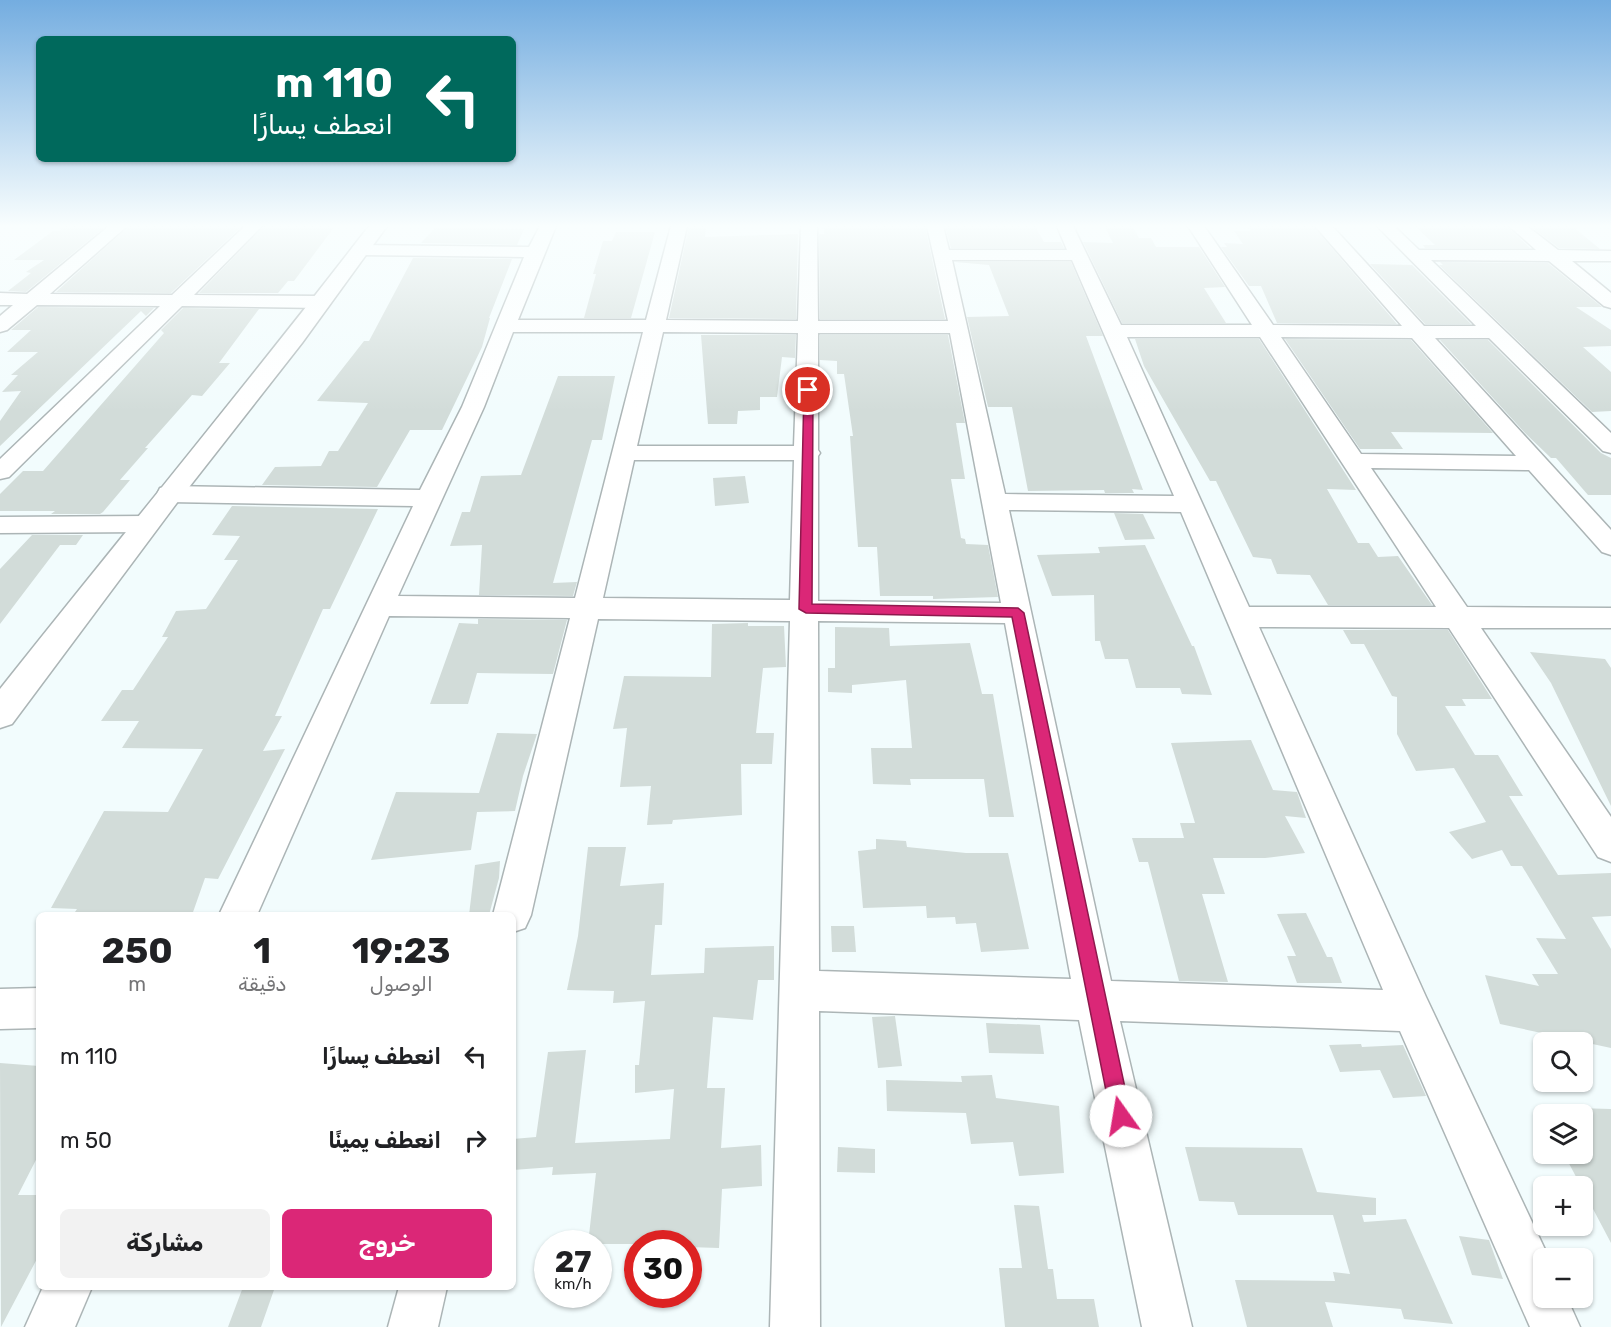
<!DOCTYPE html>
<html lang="ar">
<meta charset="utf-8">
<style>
body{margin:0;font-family:Rubik,"Noto Sans Arabic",sans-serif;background:#f2f2f2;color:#202124;direction:rtl;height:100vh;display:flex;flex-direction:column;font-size:22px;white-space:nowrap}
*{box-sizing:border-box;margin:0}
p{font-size:20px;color:#757577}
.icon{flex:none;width:33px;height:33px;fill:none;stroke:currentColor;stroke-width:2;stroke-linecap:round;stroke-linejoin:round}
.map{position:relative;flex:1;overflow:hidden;direction:ltr}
.panel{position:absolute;left:36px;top:912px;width:480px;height:378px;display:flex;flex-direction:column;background:#fff;border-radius:9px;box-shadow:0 2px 4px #0004;direction:rtl}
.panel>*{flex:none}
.top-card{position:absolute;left:36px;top:36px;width:480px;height:126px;border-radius:9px;box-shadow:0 2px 4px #0004;direction:rtl;background:#00695c;color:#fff;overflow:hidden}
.controls{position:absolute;left:1533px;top:1032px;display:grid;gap:12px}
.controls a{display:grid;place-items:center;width:60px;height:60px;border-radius:9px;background:#fff;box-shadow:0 2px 4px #0004;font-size:30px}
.speed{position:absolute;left:534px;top:1230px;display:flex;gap:12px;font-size:30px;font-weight:700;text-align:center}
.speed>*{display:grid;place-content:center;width:78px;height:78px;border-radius:50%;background:#fff;box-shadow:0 2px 4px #0004;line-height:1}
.speed small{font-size:15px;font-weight:400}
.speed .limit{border:9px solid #d22;background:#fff;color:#111}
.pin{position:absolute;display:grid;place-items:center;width:51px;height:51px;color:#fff;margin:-26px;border:3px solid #fff;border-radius:50%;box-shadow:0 2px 6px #0007}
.me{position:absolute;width:66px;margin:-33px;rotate:347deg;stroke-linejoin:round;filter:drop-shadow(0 0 4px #0008)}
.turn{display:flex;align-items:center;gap:21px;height:126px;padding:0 24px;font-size:27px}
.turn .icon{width:78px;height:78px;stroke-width:2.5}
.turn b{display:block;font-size:42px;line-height:51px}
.eta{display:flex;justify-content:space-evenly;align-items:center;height:102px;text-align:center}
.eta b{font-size:36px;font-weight:700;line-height:42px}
.primary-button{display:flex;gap:12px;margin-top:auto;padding:12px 24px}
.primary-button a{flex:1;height:69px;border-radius:9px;background:#db2777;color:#fff;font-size:24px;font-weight:700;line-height:69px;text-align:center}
.primary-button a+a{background:#f2f2f2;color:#202124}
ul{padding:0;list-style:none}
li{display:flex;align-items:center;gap:18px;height:84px;padding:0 24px}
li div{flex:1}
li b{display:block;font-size:22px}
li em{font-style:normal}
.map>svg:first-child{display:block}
.building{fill:#d2dcd9}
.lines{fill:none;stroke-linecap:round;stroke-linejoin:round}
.street-casing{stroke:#acb5b6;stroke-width:3}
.secondary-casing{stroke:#acb5b6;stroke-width:3}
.street{fill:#fff;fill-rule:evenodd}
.secondary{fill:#fff;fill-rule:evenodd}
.route{fill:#db2777;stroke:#8e194d;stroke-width:1.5}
</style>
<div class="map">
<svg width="1611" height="1327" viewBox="0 0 1611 1327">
<rect width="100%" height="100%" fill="#f2fcfd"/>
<g class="building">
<polygon points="66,226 106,226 26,292 8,291 31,273 26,272 44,260 14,260 53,231 59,231"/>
<polygon points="129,226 242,226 171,293 56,292"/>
<polygon points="264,226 335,226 294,281 288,281 278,293 199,293"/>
<polygon points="689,226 706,226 705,237 798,234 796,319 669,318"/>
<polygon points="824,226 925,226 945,319 820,319 819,234 824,234"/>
<polygon points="945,226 1035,226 1044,242 1061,242 1064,248 951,248"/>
<polygon points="1104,226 1132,226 1139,238 1151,238 1156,247 1199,247 1225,287 1204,288 1226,323 1122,323 1083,242 1113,243"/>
<polygon points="1247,226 1313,226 1397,324 1277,323 1261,286 1249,286 1221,247 1227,247 1224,243 1243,244 1234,231 1251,231"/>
<polygon points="1415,226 1507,226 1530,248 1425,248 1423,245 1435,245"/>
<polygon points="1530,226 1572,226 1600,249 1559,248"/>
<polygon points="435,228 524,229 517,245 421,243"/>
<polygon points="616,232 655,232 631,318 584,318 596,274 593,274 603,241 612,241"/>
<polygon points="413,258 512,259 489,318 490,318 482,347 442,430 410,430 377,487 262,485 275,467 321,466 329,451 338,451 368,403 317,401 364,341 369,341"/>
<polygon points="955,262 1071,262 1103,336 1086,336 1143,490 1132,489 1134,493 1105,493 1104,490 1028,491 1012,407 988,407 967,317 1009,316 989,265"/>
<polygon points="1440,262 1548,263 1602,307 1576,307 1611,330 1611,346 1583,347 1611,372 1611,411 1592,412 1439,265 1443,265"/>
<polygon points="1370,264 1412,265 1471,324 1425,324"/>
<polygon points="38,307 154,308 146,316 141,311 0,446 0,421 21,391 2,392 18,375 11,375 38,352 7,352 31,330 11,330"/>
<polygon points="183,308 259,309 219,363 230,363 202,396 192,395 145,448 148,448 120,480 130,480 103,512 100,514 51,514 55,511 0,511 0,494 23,471 43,471 164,333 161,330"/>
<polygon points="701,335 796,335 795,358 782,357 777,397 760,397 760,410 738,411 737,424 708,424"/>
<polygon points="820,335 948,335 965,423 956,423 965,479 951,479 961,538 965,539 966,544 988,545 998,597 933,599 933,596 880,596 877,547 858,547 850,436 853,436 844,374 837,374 837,361 820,360"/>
<polygon points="1135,339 1259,339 1356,490 1327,489 1358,543 1369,543 1378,557 1398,556 1432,605 1328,605 1310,575 1277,574 1271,559 1253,557 1216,481 1210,481 1144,366"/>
<polygon points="1285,339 1411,340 1493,433 1391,432 1403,449 1360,449"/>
<polygon points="1440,340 1488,340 1601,453 1611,458 1611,495 1588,495 1556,458 1551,458 1525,433"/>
<polygon points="558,376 615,376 602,440 592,440 553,583 577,582 573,596 479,595 482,545 450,546 462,512 470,512 481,476 521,475"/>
<polygon points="745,476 749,503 715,506 713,478"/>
<polygon points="232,506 378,509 330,609 323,609 275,716 282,716 263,751 285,749 218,879 205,878 192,915 73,915 77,909 51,908 104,811 168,812 203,749 122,748 139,721 101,721 122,690 133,690 168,637 162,637 176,611 206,609 238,560 224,560 240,536 212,535"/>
<polygon points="1114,513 1143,514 1155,539 1125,540"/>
<polygon points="32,535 83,535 76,545 60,545 0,624 0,569"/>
<polygon points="1145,545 1192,646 1194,646 1212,695 1182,694 1180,688 1136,688 1128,659 1105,659 1100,641 1095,641 1094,595 1052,596 1037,555 1100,553 1098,547"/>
<polygon points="478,619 567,620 553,674 477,673 468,704 430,704 459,623 478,624"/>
<polygon points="748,623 748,626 784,626 786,667 763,668 756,733 774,733 772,764 741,764 742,815 673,820 672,824 647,825 651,786 620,787 627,728 613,729 624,676 711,677 712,624"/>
<polygon points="835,627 889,628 890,646 970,643 982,694 993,694 1014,817 989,817 984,779 910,779 911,785 873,784 871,748 912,748 906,680 852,685 852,693 828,692 828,668 835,668"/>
<polygon points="1343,630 1448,630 1492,699 1462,699 1466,706 1445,706 1475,755 1498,755 1523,796 1509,796 1558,875 1611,873 1611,916 1592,917 1611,949 1611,1048 1500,1024 1485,975 1539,986 1532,974 1558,974 1536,938 1566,939 1522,866 1511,866 1502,850 1472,859 1449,832 1486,822 1454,768 1416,771 1397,734 1397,697 1392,696 1364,644 1351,644"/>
<polygon points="1530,652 1605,659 1611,668 1611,806 1551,683"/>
<polygon points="497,733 537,734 523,776 515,811 477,812 471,850 371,860 396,792 479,793"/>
<polygon points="1251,740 1273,790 1297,792 1306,818 1285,816 1305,853 1265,858 1213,858 1225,894 1202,894 1228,982 1179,981 1148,862 1139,862 1132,838 1184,838 1180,823 1195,823 1171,743"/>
<polygon points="876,839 906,841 907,847 966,853 1008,853 1029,949 981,952 976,923 956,924 955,917 927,918 926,906 863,908 858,851 876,849"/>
<polygon points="588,847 626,847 620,886 664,883 662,925 655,925 651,975 704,973 705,948 774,946 774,980 758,980 753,1020 713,1017 707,1088 725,1088 721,1148 761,1145 762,1186 722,1189 719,1248 688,1247 688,1244 588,1244 596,1173 552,1175 553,1167 513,1170 513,1139 536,1137 548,1052 586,1050 575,1143 670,1139 674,1089 635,1093 635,1065 639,1065 645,1001 613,1003 614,991 567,990 578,936"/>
<polygon points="500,861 499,878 489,915 469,915 475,865"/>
<polygon points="1306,913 1327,957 1332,957 1342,983 1297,983 1287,956 1296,956 1277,914"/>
<polygon points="831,926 854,926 856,952 832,952"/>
<polygon points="895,1016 902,1066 878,1068 872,1017"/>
<polygon points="986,1023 1040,1025 1044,1054 989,1053"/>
<polygon points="1361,1044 1362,1047 1403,1045 1426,1096 1393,1098 1380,1070 1340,1072 1329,1045"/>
<polygon points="0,1063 39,1066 39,1154 18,1195 39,1195 39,1255 1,1327"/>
<polygon points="992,1075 996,1098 1059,1106 1064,1173 1019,1176 1013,1142 971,1144 966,1113 887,1111 886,1080 962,1082 961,1076"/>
<polygon points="1542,1107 1611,1109 1611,1243 1564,1154 1582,1154 1582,1114 1545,1114"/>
<polygon points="838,1147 875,1149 875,1173 837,1172"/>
<polygon points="1185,1147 1302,1148 1317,1192 1376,1198 1376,1215 1362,1215 1364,1222 1406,1219 1453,1324 1404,1319 1401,1309 1325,1302 1333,1327 1247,1327 1235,1280 1335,1281 1333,1272 1350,1274 1333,1215 1238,1215 1234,1202 1199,1201"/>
<polygon points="1014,1205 1039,1206 1048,1269 1053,1269 1057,1299 1094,1299 1099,1327 1005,1327 999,1268 1022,1268"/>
<polygon points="1459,1236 1489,1240 1503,1279 1472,1275"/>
<polygon points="243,1287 275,1287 261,1327 228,1327"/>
</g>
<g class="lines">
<g class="street-casing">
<g id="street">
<polygon points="109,226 127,226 50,294 172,295 245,226 262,226 194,295 321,296 328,298 331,302 328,306 321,308 182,306 9,477 0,479 0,459 160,306 37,305 7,330 0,332 0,316 13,305 0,305 0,293 27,294"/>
<path d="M540,226H556L518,320H646L671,226H687L666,320L798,321L801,226H817L818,321H948L927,226H943L949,250H1067L1057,226H1073L1121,325H1252L1188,226H1204L1273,325L1402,326L1315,226H1332L1424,326H1476L1377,226H1394L1419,250H1536L1509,226H1527L1558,250L1611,251V261H1572L1611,293V308L1604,306L1549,261L1431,260L1611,433V453L1603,451L1489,338H1435L1611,530V555L1602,552L1529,470L1371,468L1467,607L1611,608V628H1481L1611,817V862L1598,857L1449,628L1259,627L1426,997L1549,1258H1544V1298H1567L1580,1327H1530L1400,1031L1120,1021L1192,1327H1142L1079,1020L819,1011L820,1327H770L790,621L598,619L531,915L525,928L513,932V915H493L570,618L389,616L257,915H219L413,506L169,502L160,500L157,494L160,488L169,486L420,490L462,407L524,257L360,255L354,254L351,250L354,246L360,245L529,247ZM952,260H1072L1174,496L1005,494ZM513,332H643L575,598L398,596L484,407ZM663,332L798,333L794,446H637ZM818,333H950L1001,603L818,601V456L820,453L818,450ZM1127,337H1260L1436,607H1249ZM1281,337L1412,338L1516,456L1361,454ZM634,460H794L790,600L603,598ZM1009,510L1181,512L1383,990L1111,981ZM818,621L1005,623L1071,979L819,971Z"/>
<polygon points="146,516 155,518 159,524 155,530 146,532 0,533 0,517"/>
<polygon points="39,988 39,1028 0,1029 0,989"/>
<polygon points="43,1287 92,1287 75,1327 25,1327"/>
<polygon points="399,1287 447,1287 438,1327 388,1327"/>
</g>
</g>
<g class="secondary-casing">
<path id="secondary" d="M369,226H387L302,343L179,500L12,724L0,728V689C123,534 249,382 369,226Z"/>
</g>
<use href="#street" class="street"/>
<use href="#secondary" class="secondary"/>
</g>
<linearGradient id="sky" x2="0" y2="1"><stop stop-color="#74ade0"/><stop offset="0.55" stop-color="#f9fefe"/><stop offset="1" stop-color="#f9fefe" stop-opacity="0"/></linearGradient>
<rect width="1611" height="411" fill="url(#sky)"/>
<polygon class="route" points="808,387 813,390 812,604 1018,608 1024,613 1131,1116 1128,1123 1121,1126 1114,1123 1111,1116 1012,617 806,613 799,609 804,390"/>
</svg>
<div class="controls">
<a><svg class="icon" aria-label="search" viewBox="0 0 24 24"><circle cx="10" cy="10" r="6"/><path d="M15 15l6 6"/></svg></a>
<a><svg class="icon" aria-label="layers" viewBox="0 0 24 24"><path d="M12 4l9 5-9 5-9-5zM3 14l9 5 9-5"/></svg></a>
<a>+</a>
<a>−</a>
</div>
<div class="speed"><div>27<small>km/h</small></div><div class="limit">30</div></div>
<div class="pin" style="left:808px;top:390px;background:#d93025"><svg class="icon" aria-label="arrive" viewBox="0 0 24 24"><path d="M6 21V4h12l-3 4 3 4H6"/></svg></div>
<svg class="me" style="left:1121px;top:1116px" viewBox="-20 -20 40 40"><circle r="19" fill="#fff"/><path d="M0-13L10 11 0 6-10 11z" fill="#db2777"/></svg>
<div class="top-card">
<div class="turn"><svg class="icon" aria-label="left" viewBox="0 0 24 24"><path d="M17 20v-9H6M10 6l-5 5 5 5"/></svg><div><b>110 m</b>انعطف يسارًا</div></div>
</div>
<section class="panel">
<div class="eta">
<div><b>19:23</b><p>الوصول</p></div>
<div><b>1</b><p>دقيقة</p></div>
<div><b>250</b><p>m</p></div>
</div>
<ul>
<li><svg class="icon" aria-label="left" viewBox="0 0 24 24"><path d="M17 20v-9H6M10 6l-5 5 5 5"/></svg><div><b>انعطف يسارًا</b></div><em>110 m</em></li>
<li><svg class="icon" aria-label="right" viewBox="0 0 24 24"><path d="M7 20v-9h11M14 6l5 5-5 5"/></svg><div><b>انعطف يمينًا</b></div><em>50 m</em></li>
</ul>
<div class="primary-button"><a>خروج</a><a>مشاركة</a></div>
</section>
</div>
